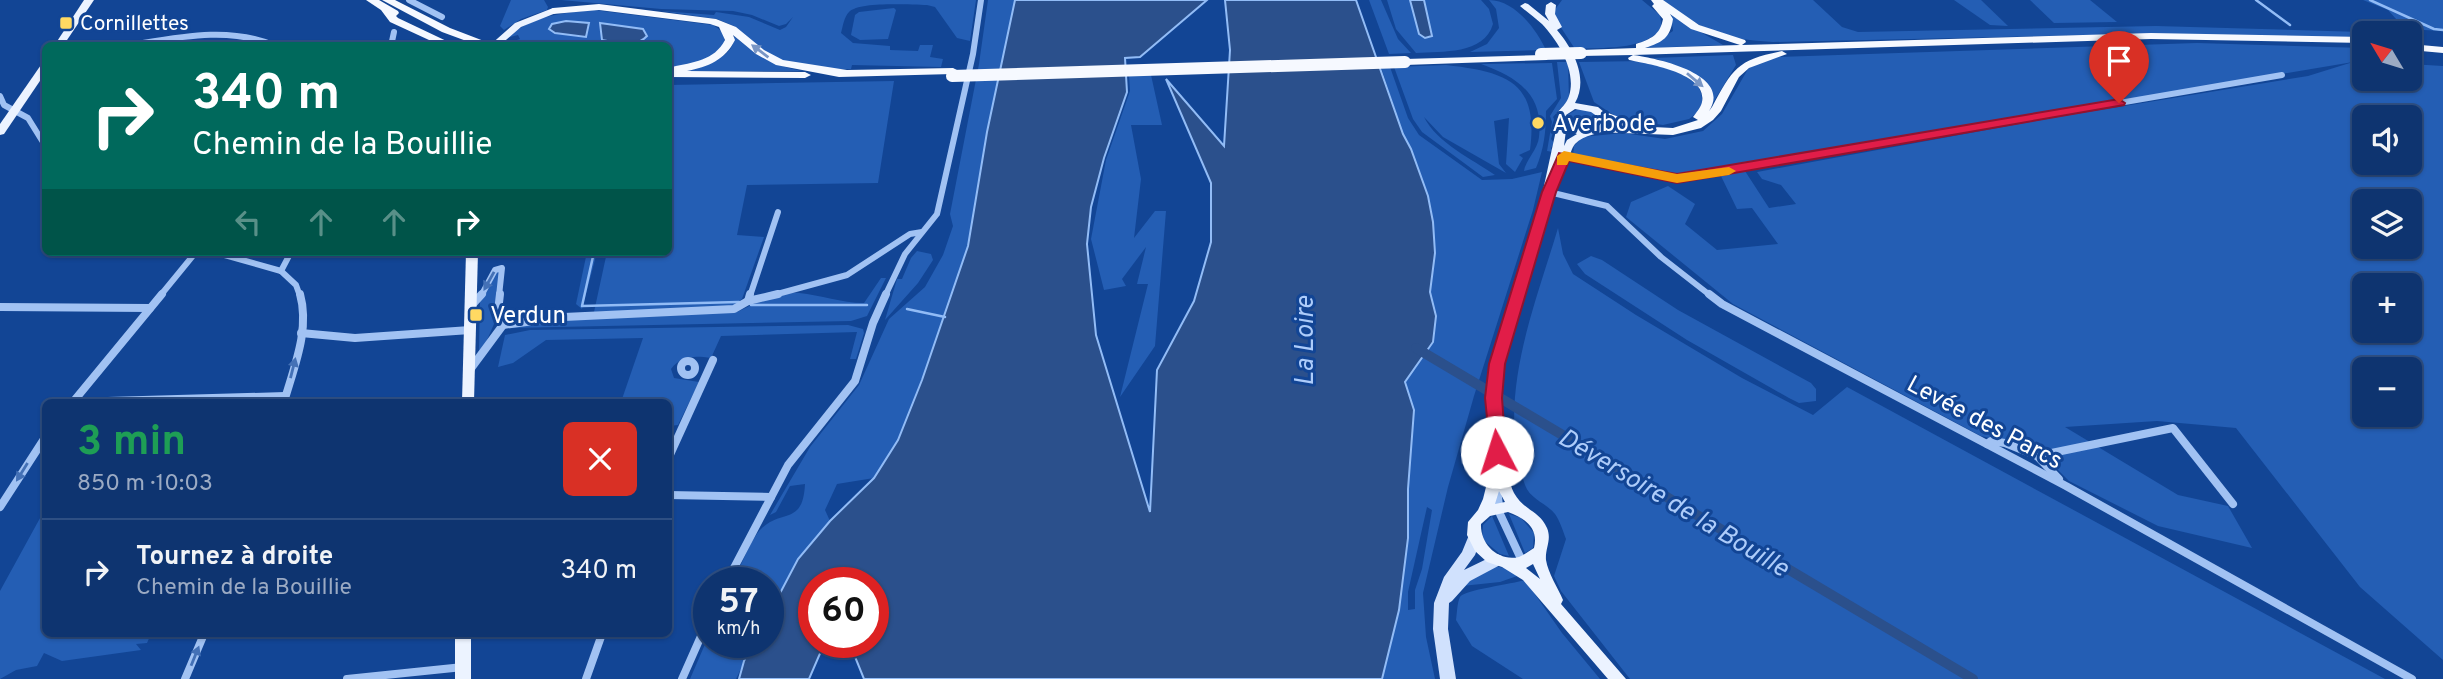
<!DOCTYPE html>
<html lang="fr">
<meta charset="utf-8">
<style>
body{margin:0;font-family:Overpass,sans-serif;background:#173c75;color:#f1f3f6;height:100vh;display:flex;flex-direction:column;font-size:26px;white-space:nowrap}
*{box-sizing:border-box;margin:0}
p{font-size:23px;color:#9baac3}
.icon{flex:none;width:38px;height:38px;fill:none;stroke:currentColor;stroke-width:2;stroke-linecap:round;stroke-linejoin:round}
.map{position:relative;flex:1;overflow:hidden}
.drawer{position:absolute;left:42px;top:399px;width:630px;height:238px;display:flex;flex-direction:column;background:#0e3470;border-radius:10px;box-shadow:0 2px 5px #0004,0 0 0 2px #2e4f83}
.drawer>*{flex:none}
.banner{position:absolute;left:42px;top:42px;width:630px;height:214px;border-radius:10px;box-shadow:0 2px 5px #0004,0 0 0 2px #2e4f83;background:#00695c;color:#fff;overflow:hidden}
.needle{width:46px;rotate:308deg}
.fabs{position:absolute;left:2352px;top:21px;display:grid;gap:14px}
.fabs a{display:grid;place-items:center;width:70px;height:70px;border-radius:10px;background:#0e3470;box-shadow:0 2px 5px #0004,0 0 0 2px #2e4f83;font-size:35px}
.speed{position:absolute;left:693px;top:567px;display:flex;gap:14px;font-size:35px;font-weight:700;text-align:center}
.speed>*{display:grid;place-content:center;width:91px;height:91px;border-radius:50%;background:#0e3470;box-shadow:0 2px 5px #0004,0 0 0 2px #2e4f83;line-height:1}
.speed small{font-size:18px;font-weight:400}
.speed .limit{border:10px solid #d22;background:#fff;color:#111}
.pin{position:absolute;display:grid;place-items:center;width:60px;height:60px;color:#fff;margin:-72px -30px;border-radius:50% 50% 50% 0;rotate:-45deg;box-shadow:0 0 7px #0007}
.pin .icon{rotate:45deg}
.me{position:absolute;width:77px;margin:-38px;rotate:355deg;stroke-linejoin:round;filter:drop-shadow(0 0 5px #0008)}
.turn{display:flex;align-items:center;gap:24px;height:147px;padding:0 35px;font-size:32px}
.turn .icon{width:91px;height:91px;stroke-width:2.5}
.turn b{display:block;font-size:49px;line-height:60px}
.lanes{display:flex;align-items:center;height:66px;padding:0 35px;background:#0003;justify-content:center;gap:35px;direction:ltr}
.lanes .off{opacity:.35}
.round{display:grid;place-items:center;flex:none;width:74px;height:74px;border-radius:10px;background:#173c75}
.headline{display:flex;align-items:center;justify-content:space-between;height:119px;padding:0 35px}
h1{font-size:42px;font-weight:700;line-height:52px;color:#1e9e55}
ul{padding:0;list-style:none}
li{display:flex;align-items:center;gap:21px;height:105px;padding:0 35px;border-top:2px solid #2e4f83}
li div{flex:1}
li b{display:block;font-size:26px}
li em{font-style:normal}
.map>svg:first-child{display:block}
.green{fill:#245eb4;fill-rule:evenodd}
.water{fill:#2b508c;stroke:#92bcf6;stroke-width:2}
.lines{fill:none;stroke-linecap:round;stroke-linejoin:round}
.stream{stroke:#92bcf6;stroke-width:2.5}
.canal{stroke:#2b508c;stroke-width:10}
.minor-far1{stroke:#a1c2f3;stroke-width:6}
.minor{stroke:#a1c2f3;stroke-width:8}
.secondary{fill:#d0e1fd;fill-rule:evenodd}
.primary{fill:#ecf3ff;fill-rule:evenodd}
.trunk{fill:#f6f9ff;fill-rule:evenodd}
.trunk-bridge{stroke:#f6f9ff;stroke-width:12}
.oneway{fill:#7996c5}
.oneway2{fill:#4471b6}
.route{fill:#e11d48;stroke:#92132f;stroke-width:2}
.slow{fill:#f59e0b}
.poi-dot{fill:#ffd962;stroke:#124595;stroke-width:2.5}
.labels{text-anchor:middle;stroke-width:6;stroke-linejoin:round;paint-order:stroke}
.far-poi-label{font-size:21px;fill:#fff;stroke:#124595;text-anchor:start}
.poi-label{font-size:24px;fill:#fff;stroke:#124595;text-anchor:start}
.street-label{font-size:24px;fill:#fff;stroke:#124595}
.water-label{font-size:26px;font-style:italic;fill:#adccfa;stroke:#124595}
</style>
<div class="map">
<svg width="2443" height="679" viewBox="0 0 2443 679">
<rect width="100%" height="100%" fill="#124595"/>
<g class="green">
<polygon points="511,0 544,0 548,7 547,10 521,19 504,30 500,26"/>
<path d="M561,0H976L970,41L957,38L935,7L927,5C910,5 860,1 849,12C844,17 843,26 841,33L853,43L890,46V50L918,51L920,45H933L930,57L943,59L941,67L852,65L851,69H817L773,59L734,26L717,19L661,11L714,15L716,12L749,17L780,30L786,27L793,17L786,24L779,26L752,15L733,11L661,9Z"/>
<path d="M988,0H1015L987,132L968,246L922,380L898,440L874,478L837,484L825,510L830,521L798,559L768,616V583H733C740,568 751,538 762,528C783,509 803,525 805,484L790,486L776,512L770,515L810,447L859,385L889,319L925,287L943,255L953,226L950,214L979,64Z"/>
<polygon points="1369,0 1381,0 1398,39 1411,53 1389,54"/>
<path d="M1387,0H1481L1489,9L1493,24C1484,55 1442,51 1416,53L1396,29Z"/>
<path d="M1489,0C1514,0 1536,28 1546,50L1470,52L1487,44L1499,28L1496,9Z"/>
<path d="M1562,0H1642L1660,15L1662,29C1641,51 1603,47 1575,49L1558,23L1554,11Z"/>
<path d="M1660,0H1813L1842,27L1858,32L2156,26L2396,33H2364V38L2139,34L1773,42C1718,39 1705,30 1660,0Z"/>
<polygon points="1954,0 1981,0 2008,26 1990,25"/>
<polygon points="2030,0 2090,0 2117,22 2054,23"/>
<polygon points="2363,0 2443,0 2443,31 2405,29 2388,10"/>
<polygon points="894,8 896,10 888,39 860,40 851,35 855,15 859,12"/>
<path d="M594,10L713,25L723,32L725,44C709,61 691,66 669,67L668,46H518L507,43L520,39L518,35L506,38C533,16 560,13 594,10Z"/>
<polygon points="1671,15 1723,45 1647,48 1673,31"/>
<path d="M734,36C756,55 775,67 805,71H682C700,65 735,60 734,36Z"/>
<path d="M2197,43L2364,48V61L2356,62L2364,63V79H2410V64L2443,66V660L2360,587L2236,428L2157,421L2065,427L2178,495L2228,506L2252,548L2158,526L2069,481L2038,450L1981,436L1733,304L1626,217L1631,202L1668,186L1695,204L1685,224L1717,250L1778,244L1752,208L1737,209L1721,176L1745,171L1769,208L1796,204L1781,185L1762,179L1757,172L2063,116L2308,76L2353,62L1683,174H1662L1573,155L1574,146L1582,137L1623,133L1665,139L1703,131L1722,114L1748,69L1756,63L1778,57ZM2364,117H2410V163H2364ZM2364,201H2410V247H2364ZM2364,285H2410V331H2364ZM2364,369H2410V415H2364Z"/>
<polygon points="1733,55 1736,65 1711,106 1710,94 1669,63 1653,58"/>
<path d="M1644,61C1670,67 1710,76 1701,110L1689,119L1663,125L1618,118L1594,102L1579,62Z"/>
<polygon points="1557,62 1568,62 1569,99 1553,117 1556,123 1551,139 1554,143 1551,148 1553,152 1547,151 1552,122 1550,116 1561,98"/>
<path d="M1552,63L1557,99L1546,111C1546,132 1544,149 1536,168L1524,171C1525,161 1538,149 1539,137C1544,93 1516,77 1481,64Z"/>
<path d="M1446,65C1507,72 1539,82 1530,150L1519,155L1523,158L1515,172L1506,164L1509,118L1494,121L1499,164L1506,173L1443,137L1424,117C1437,143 1472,159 1495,175L1483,177L1422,132L1413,119L1394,67Z"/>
<path d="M1381,67H1390L1408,118L1419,135L1482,180L1512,179L1542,172L1533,210L1474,396L1448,487L1423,593L1426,637L1435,679H1382L1399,610L1408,538V489L1414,410L1405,382L1433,342L1436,316L1430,292L1435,253L1433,222L1411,149L1403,134ZM1427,507L1432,510L1422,569L1415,590V609L1408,610V592Z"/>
<polygon points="1129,75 1151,75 1162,125 1131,125 1141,179 1134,238 1155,211 1166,211 1155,346 1120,397 1148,284 1137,284 1146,247 1122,279 1126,286 1104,290 1091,239 1106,160 1130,91"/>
<polygon points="894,81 878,183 747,185 737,235 764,237 742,299 732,307 594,312 607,252 668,252 669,85"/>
<polygon points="1578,109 1589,110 1601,118 1601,124 1593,128 1572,125 1567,115"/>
<path d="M1558,228L1563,254L1573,274L1636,315L1742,378L1813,415L1847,387L2385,679H1630L1561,591L1554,576L1566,539C1563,531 1560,521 1555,514C1546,503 1530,499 1525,485C1495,400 1534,309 1558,228Z"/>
<polygon points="917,251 931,254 933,260 918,283 885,320 897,279 902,279 911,258"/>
<polygon points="587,252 597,252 582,309 576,304"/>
<polygon points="1591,256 1602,260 1678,310 1811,383 1816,389 1816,401 1799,403 1789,398 1687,340 1585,274 1577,264"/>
<polygon points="495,272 500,272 494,324 483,349 479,350 480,300"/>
<path d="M881,278H886L867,316L851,321L502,328L532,321L737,312C755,303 778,291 799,293C821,295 841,303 864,303Z"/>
<path d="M848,325L863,329L864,333L856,359H850L857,332L721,336L711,358C695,356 682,355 671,369L674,378L699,382L678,425L669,426L668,402H621L643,338L546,340L513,363L498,367L505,335L530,330Z"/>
<polygon points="45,509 46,634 151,634 147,643 136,644 141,650 62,661 44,653 37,666 16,670 0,679 0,591"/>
<polygon points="1509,514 1521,518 1534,533 1533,548 1525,553"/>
<polygon points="1492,516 1509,556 1500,554 1482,539 1483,525"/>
<polygon points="1495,566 1509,569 1520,575 1500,582 1462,586 1468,579"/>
<path d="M1525,580L1562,633L1600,679H1523L1472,646L1456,620C1457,614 1457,603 1460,597C1463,590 1513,584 1525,580Z"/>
<polygon points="709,635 709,642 754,642 736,679 690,679"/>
</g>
<g class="water">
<polygon points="1015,0 1207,0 1140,57 1125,58 1127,92 1104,158 1091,207 1087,244 1096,335 1150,512 1157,370 1194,301 1211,242 1211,183 1166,79 1224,146 1230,50 1225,0 1356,0 1403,134 1411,149 1428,196 1433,222 1435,253 1430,292 1436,316 1433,342 1405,382 1414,410 1408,489 1408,538 1399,610 1382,679 864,679 849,642 873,642 873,583 814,583 814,642 825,642 809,679 739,679 744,661 754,642 768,642 768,616 798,559 830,521 874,478 898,440 922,380 968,246 987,132"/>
<polygon points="1410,0 1424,0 1432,36 1425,38 1419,34"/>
<polygon points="566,21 589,23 586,37 555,33 549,29 552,24"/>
<path d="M600,23L643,29L647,36C635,49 618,43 602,40Z"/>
</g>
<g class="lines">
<g class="stream">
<polyline points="2256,0 2290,25"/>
<polyline points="2370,0 2434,29 2443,30"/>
<polyline points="594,252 582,306 739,302"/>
<polyline points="751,305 867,305"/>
<polyline points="907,309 945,317"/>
</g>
<polyline class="canal" points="1416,348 1973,679"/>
<g class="minor-far1">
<polyline points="409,0 442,17"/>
<path d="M125,46C175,38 228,25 276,46"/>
<polyline points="391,46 394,32"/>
<polyline points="0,96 4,105 28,118 46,147"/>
<polyline points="1564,156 1677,179 2282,75"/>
<polyline points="1549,192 1607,206 1661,257 1711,296"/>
<polyline points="214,252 281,271"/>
<polyline points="281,271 296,285 300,296"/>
<polyline points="281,271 291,252"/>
<polyline points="160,296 196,252"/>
<polyline points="481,296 495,270 502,268 499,296"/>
<polyline points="750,296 778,212"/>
<polyline points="770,296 847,275 910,234 922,232"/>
<polyline points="885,296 905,254 937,214 973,54 981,0"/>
</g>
<g class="minor">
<polyline points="500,294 498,311 503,325"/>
<polyline points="1709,294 1722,304 2066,486 2412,679"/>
<polyline points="748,301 750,294"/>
<polyline points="471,306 482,294"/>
<polyline points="0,307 150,308"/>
<polyline points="301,333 355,338 470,330"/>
<circle cx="688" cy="368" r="7"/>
<polyline points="469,371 503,325 564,317 734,309 748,301 778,294"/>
<polyline points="73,402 285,396"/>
<polyline points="73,402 162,294"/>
<path d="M284,402C294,367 310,330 300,294"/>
<polyline points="1987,444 1991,441 2005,443 2037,456 2173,428 2233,504"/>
<polyline points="2037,456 2059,479"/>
<polyline points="668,459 713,360"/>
<polyline points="1497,489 1500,514 1523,563"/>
<polyline points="668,495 771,497"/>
<polyline points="0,507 46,436"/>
<polyline points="726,583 788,465 855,381 873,323 886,294"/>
<polyline points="185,679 204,634"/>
<polyline points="347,679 463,667"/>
<polyline points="586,679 602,634"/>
<polyline points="682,679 709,618"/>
</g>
<polygon class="secondary" points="1474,533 1479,535 1481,539 1475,555 1464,570 1497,554 1502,556 1504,560 1502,564 1470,581 1452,601 1449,603 1448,629 1456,679 1440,679 1433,629 1434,603 1444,577 1462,552 1469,535"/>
<g class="primary">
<polygon points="84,0 94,0 63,46 54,46"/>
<path d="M1551,2L1556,5L1555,14L1562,27L1557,30C1573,49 1589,78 1575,103L1598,107L1611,118L1610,127C1600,135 1584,134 1575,144C1568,153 1570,167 1559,172L1505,358L1502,381V458C1510,467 1508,482 1514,493C1524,511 1539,510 1547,528C1552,540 1545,548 1546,560C1548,573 1558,588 1563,600L1561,604L1626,679H1608L1523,580L1502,567L1487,562L1475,551L1467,535L1468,522L1478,510L1483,499L1487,483L1489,381L1492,358L1542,195L1558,121L1556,114C1561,108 1567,103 1569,96C1577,71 1558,41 1542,24C1535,18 1527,12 1520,6L1525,3L1528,4L1549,21L1545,14L1546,5ZM1575,109L1591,112L1601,119L1600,125C1587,131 1571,130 1566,115ZM1566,130L1577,134L1567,140L1564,146ZM1499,491L1505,502L1495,504ZM1508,512C1525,518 1539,528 1534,548C1529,551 1524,555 1519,557C1498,562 1480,544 1481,524L1490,516ZM1533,564L1540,579L1526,568Z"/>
<polygon points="553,8 556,9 556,13 521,27 499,46 489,46 515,23"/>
<polygon points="46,61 46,72 4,134 0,135 0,124 43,62"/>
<polygon points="466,252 478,252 474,402 462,402"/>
<rect x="455" y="634" width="16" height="45"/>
</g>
<g class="trunk">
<polygon points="366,0 379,0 398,11 399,13 396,16 398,18 457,46 442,46 390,22 381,10"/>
<polygon points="382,0 395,0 450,28 497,46 480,46 442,32"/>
<path d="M1651,0H1663L1699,25L1745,40L1746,42L1742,45L2151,33L2364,37V43L2151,39L1633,55C1656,58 1733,74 1709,111L1712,107C1733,68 1737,60 1782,51L1787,54L1749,68L1739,77L1721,111L1713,120L1701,128L1673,135L1597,132V128L1621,125L1599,116V112L1603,111L1632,122L1633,126L1673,128L1698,120L1693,117C1696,113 1701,107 1702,102C1708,73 1648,64 1629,60L1628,58L1633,55L1581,56L1576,53L1581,50L1636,48V44C1651,39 1660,35 1663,19L1652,6L1654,4ZM1670,14L1691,29L1740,45L1645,48C1663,42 1670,38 1673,19Z"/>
<path d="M599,4L716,19L736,27L764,50L783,60L847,70L953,68L959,71L953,74L839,77L776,65L756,54L733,35L735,40C725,60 708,67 687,71L805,72L811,75L805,78L668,77V71H672V67C693,62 714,61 725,40L719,27L710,24L599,10L553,14L548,11L553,8Z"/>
<polygon points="2410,44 2443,47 2443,53 2410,50"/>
<polygon points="1543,55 1548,58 1547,60 1405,65 1399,62 1405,59"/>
</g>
<g class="trunk-bridge">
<polyline points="1541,54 1581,53"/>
<polyline points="952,76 1405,62"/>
</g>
</g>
<defs><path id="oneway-solid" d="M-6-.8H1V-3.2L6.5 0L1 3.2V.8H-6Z" transform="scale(1.75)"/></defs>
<g class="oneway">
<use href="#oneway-solid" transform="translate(760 51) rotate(-143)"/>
<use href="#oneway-solid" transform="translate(1695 80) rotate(40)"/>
</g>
<g class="oneway2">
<use href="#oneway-solid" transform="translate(489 281) rotate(119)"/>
<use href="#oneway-solid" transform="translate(293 368) rotate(-76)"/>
<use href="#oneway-solid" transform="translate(22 472) rotate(122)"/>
<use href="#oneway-solid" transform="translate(195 656) rotate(-68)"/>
</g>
<polygon class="route" points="2119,99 2125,103 2124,105 1677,183 1569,161 1556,192 1505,364 1502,398 1506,452 1503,456 1491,456 1485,398 1489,364 1542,192 1559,153 1677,174"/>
<polygon class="slow" points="1564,151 1677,174 1729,167 1736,171 1729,175 1677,183 1569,161 1567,165 1557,165 1557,156"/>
<g class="poi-dot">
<rect x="59" y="16" width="14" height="14" rx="3.5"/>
<circle cx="1538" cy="123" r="7"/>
<rect x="469" y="308" width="14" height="14" rx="3.5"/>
</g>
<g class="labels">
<g class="far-poi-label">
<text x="80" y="30">Cornillettes</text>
</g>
<g class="poi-label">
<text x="1552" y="131">Averbode</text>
<text x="490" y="323">Verdun</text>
</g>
<g class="street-label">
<text transform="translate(1985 422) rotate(28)" y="8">Levée des Parcs</text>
</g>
<g class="water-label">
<text transform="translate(1304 341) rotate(-90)" y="9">La Loire</text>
<text transform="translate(1674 502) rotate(31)" y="9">Déversoire de la Bouille</text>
</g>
</g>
</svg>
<div class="fabs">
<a><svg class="needle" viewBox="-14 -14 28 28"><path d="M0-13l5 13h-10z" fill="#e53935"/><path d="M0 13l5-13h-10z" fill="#9baac3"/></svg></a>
<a><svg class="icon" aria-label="sound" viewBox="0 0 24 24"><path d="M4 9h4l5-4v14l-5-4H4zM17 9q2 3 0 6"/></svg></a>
<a><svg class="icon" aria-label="layers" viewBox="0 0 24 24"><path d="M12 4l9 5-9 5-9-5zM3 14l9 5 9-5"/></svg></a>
<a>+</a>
<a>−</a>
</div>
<div class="speed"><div>57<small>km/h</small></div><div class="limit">60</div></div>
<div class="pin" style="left:2119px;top:103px;background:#d93025"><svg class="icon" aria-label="arrive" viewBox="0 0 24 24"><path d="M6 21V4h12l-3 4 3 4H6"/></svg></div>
<svg class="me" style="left:1497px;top:452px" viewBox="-20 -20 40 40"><circle r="19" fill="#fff"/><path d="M0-13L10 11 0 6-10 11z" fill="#e11d48"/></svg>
<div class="banner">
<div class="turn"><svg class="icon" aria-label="right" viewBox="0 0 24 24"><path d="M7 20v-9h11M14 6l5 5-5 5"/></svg><div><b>340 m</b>Chemin de la Bouillie</div></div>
<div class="lanes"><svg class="icon off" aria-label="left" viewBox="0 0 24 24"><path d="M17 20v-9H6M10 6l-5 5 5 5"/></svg><svg class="icon off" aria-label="ahead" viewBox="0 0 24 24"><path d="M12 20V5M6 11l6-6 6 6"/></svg><svg class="icon off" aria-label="ahead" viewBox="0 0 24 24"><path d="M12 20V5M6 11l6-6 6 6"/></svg><svg class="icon" aria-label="right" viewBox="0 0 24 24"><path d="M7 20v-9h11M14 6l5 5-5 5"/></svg></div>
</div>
<section class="drawer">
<div class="headline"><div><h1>3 min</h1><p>850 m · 10:03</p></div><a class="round" style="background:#d93025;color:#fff"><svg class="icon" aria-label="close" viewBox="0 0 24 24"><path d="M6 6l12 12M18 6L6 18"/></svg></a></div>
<ul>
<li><svg class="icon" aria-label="right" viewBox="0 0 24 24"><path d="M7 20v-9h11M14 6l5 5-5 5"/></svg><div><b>Tournez à droite</b><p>Chemin de la Bouillie</p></div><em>340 m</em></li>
</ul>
</section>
</div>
